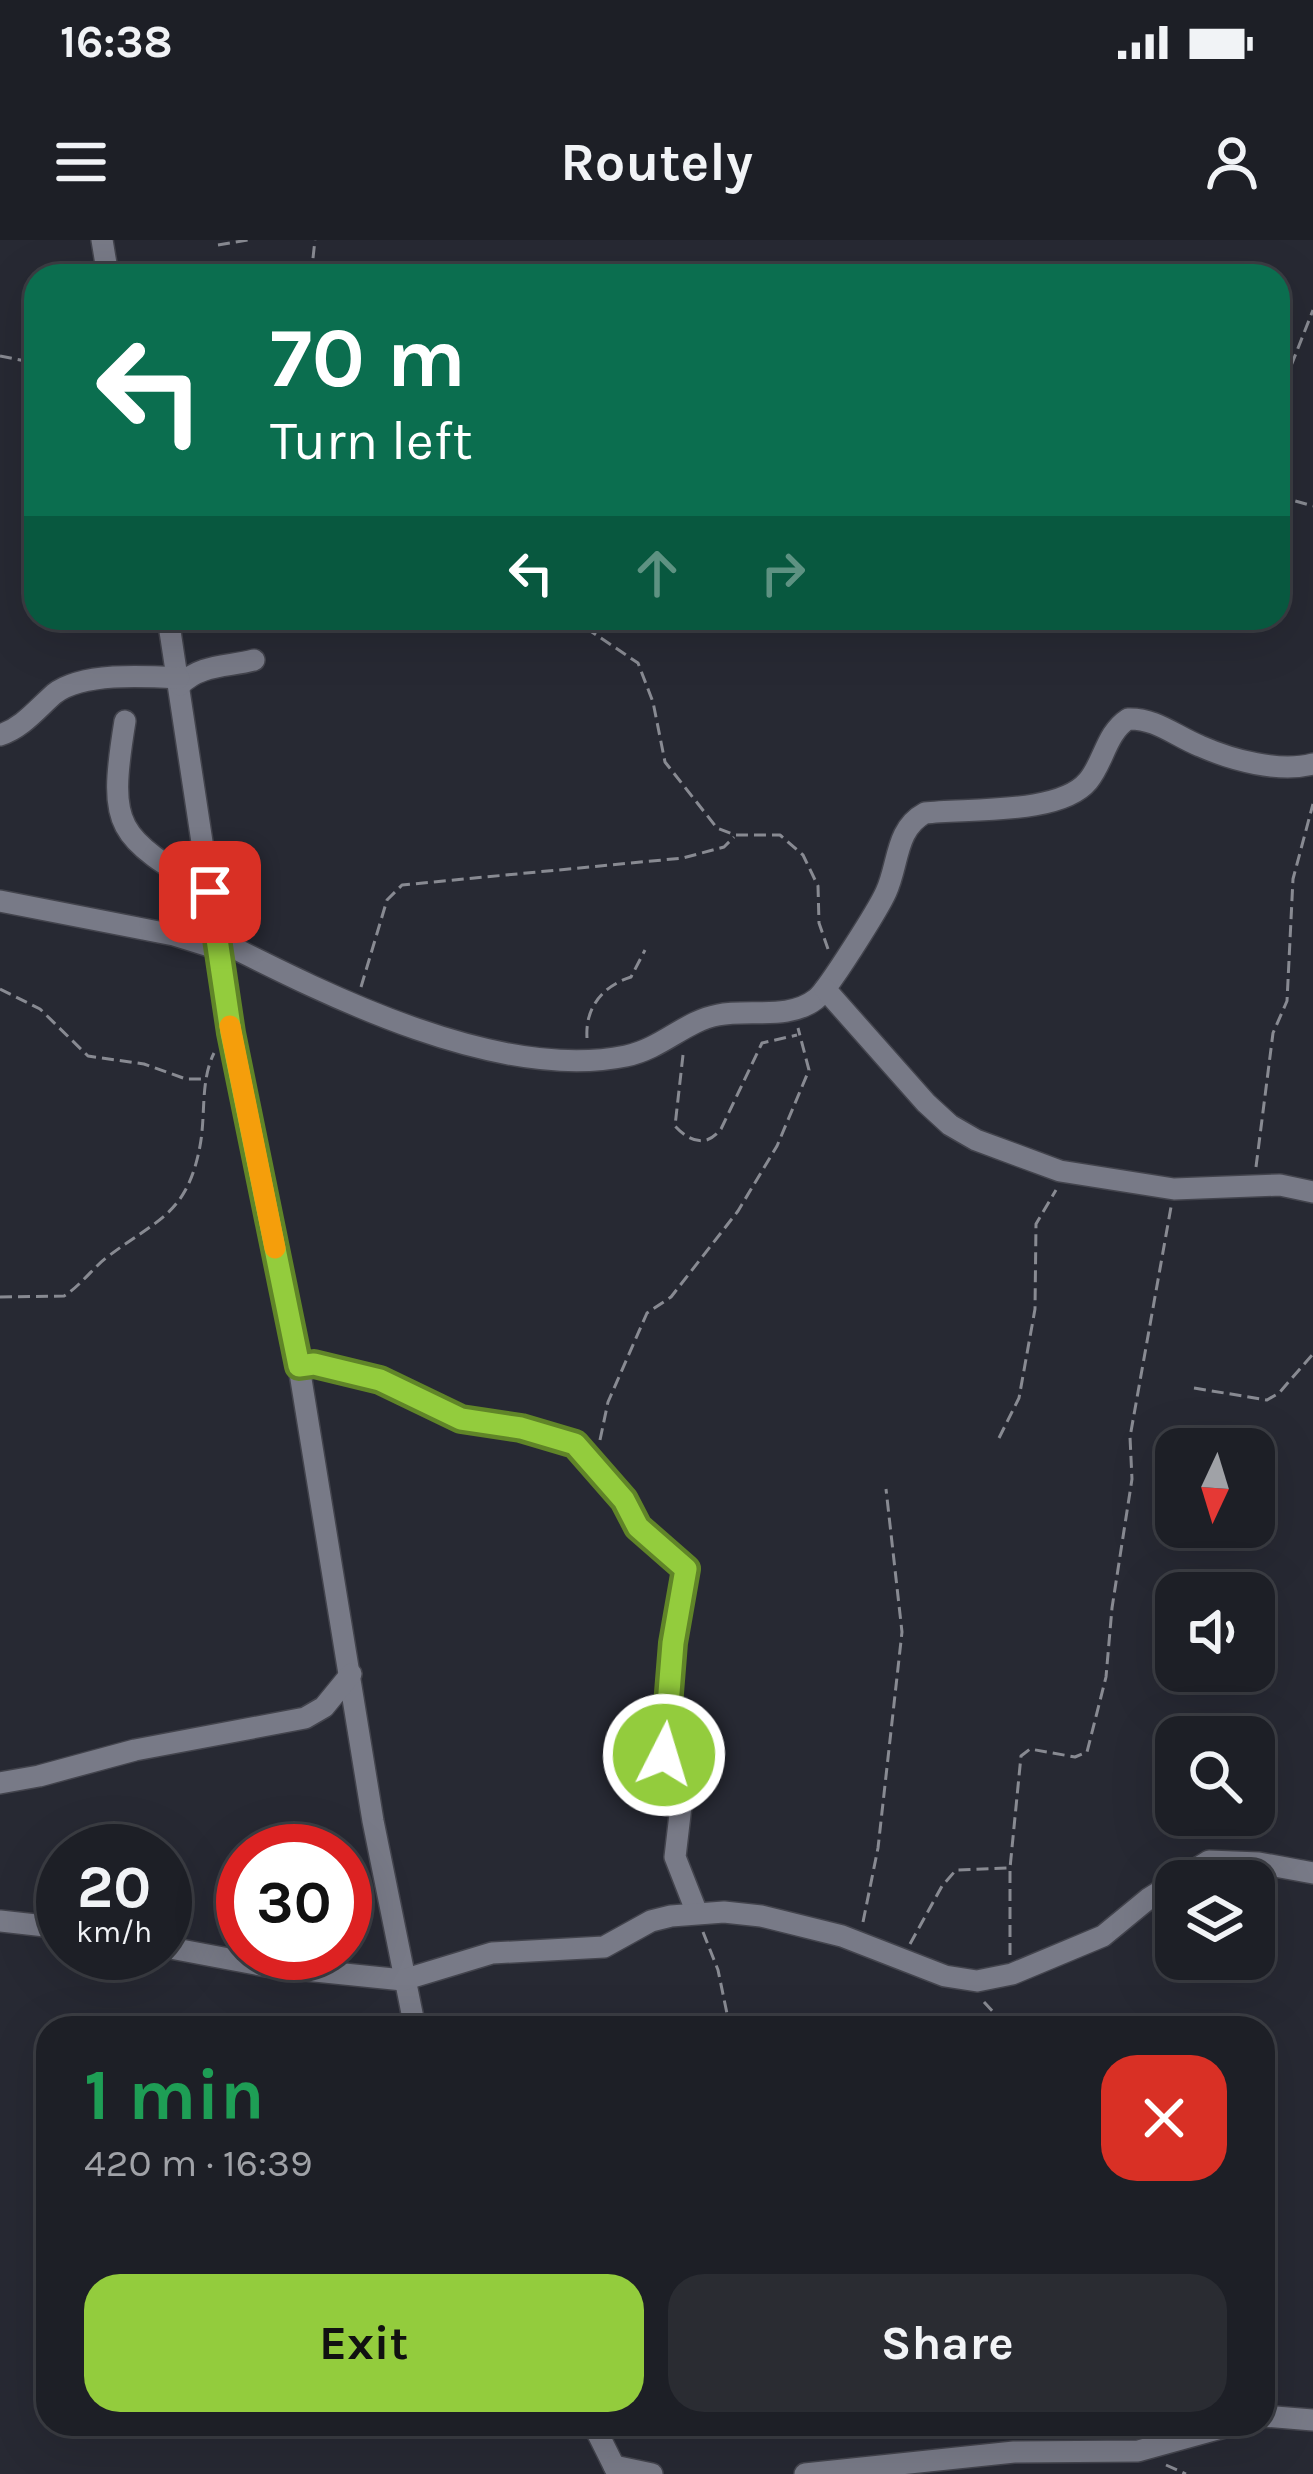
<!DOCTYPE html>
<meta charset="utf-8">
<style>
body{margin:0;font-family:Karla,sans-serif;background:#2a2c32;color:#f1f3f6;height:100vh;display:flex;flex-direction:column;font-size:45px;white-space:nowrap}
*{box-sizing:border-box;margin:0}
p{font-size:39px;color:#a0a2a7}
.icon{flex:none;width:66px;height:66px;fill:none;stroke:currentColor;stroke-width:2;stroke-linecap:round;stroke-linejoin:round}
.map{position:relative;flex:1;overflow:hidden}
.side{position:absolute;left:36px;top:1776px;width:1239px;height:420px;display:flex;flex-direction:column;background:#1d1f26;border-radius:36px;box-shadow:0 12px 48px #0002,0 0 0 3px #3b3d43}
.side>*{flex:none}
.hud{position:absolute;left:24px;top:24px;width:1266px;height:366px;border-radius:36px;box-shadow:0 12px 48px #0002,0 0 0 3px #3b3d43;background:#0b6e4f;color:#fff;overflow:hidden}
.needle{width:78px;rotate:184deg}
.controls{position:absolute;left:1155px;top:1188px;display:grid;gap:24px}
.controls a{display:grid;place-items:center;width:120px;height:120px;border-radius:24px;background:#1d1f26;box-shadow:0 12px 48px #0002,0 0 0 3px #3b3d43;font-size:60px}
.speed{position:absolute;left:36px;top:1584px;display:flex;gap:24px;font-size:60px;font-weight:700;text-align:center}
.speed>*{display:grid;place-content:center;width:156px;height:156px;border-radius:50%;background:#1d1f26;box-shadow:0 12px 48px #0002,0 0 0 3px #3b3d43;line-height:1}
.speed small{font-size:30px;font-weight:400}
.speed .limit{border:18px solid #d22;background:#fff;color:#111}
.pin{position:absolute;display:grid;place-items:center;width:102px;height:102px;color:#fff;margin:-51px;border-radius:24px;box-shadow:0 6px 18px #0006}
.me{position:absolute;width:132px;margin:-66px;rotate:5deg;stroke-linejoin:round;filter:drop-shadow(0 0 9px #0008)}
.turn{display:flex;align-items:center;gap:42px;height:252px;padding:0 48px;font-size:54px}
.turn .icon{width:156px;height:156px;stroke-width:2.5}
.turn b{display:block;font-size:84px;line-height:102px}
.lanes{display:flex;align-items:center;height:114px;padding:0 48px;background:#0003;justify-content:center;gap:60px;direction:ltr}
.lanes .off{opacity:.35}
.round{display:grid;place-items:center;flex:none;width:126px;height:126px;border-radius:36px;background:#2a2c32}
.overview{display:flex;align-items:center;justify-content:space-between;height:204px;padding:0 48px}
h1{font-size:72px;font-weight:700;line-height:90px;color:#1e9e55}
.cta{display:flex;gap:24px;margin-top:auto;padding:24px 48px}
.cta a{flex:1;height:138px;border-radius:36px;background:#93cc3d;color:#111;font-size:48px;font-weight:700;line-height:138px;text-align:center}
.cta a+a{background:#2a2c32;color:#f1f3f6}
.status{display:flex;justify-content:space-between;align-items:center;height:84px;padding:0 60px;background:#1d1f26;direction:ltr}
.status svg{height:33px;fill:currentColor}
header{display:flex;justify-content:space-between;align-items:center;height:156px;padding:0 48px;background:#1d1f26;font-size:54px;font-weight:700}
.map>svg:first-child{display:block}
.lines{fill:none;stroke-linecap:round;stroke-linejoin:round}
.street-casing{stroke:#43444d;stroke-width:24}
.path{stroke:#888a92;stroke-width:3;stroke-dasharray:12 6;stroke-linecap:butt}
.street{stroke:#787a87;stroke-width:21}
.route-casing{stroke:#608528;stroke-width:30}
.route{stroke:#93cc3d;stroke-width:21}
.slow{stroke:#f59e0b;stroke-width:21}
</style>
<div class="status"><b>16:38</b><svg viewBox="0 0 49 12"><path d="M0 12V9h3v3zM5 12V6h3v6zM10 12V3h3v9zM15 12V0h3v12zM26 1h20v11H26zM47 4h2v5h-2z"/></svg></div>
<header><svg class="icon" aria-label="menu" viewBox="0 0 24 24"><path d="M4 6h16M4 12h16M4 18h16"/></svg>Routely<svg class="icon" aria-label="person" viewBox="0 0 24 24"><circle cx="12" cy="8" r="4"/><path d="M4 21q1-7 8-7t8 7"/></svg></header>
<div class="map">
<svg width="1313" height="2234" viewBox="0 0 1313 2234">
<rect width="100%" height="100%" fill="#272933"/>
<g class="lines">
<g class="street-casing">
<g id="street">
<polyline points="102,0 108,36"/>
<polyline points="168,378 231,793 299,1127 373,1581 415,1788"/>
<path d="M180,445C200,424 228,427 254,420"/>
<path d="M125,481C107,591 117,596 210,652"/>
<path d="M0,495C22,488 37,469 54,454C82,432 145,436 179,438"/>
<polyline points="0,661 174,695 219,709"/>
<path d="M218,700C329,756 499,842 626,816C663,808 685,781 718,775C748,769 790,780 816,759C827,751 879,668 886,652C899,624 895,589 925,573C968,568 1060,575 1088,541C1104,522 1106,493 1128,479C1156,478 1175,496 1200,506C1232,520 1279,533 1313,524"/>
<polyline points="825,749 926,863 950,885 976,900 1060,931 1174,949 1280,945 1313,952"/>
<path d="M299,1127L314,1124L380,1140L461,1179L521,1188L564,1199L583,1210L595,1230L624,1260L638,1287L685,1329L673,1403L663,1504C665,1523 679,1532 683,1549L675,1617L697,1673"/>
<polyline points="0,1543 39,1536 135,1510 305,1478 324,1467 351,1434"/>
<polyline points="0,1681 63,1688"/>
<polyline points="165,1707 266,1726 403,1740 492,1713 604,1707 651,1681 671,1676 724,1672 761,1676 842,1696 945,1736 977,1741 1012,1734 1103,1696 1148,1659 1209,1621 1259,1623 1313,1633"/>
<polyline points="1263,2176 1313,2180"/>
<polyline points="593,2184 618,2234"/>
<polyline points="614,2226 652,2234"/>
<polyline points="805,2234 1014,2212 1138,2211 1236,2184"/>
</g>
</g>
<g class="path">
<polyline points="218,5 248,0"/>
<polyline points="311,36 315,0"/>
<polyline points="0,116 36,123"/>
<polyline points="1278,159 1313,70"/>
<polyline points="1278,256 1313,266"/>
<polyline points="571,378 638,423 653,462 665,522 717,588 735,595 780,595 803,615 818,646 819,683 828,709"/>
<polyline points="361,747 387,660 402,645 683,618 724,607 734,597"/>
<polyline points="0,749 40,769 88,816 144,824 186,839 204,839"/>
<path d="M587,798C585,767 603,746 631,737L645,710"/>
<path d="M683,815L675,886C690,902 706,908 721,889L762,803L797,795"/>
<polyline points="1256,927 1273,793 1287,761 1293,639 1313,564"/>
<path d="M0,1057L64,1056C80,1046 92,1029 106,1018C155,980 187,976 200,906C206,874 200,842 214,813"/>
<polyline points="1194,1148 1267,1160 1279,1153 1313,1114"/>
<polyline points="999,1198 1019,1158 1035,1069 1036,984 1056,950"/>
<polyline points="600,1200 608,1162 647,1073 671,1057 738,971 777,906 809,830 798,788"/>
<polyline points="863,1682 878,1608 902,1392 886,1249"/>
<polyline points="703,1692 718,1730 730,1788"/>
<polyline points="910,1704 942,1646 956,1630 1009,1628"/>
<polyline points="1010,1715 1010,1628 1021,1516 1030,1509 1075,1517 1087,1512 1106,1437 1112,1368 1132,1239 1130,1197 1171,967"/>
<polyline points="984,1762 995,1774 998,1788"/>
<polyline points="1166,2225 1186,2234"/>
</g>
<use href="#street" class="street"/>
</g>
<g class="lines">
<g class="route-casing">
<polyline id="route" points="210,652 231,793 299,1126 314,1124 380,1140 461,1179 521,1188 575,1204 624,1260 638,1287 686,1329 673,1403 664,1515"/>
</g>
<use href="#route" class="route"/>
<polyline class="slow" points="230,786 275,1008"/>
</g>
</svg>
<div class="controls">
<a><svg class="needle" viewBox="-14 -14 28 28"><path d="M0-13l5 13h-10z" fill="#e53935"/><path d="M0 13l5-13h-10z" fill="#a0a2a7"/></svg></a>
<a><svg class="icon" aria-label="sound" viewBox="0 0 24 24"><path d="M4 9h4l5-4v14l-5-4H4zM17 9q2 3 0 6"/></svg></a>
<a><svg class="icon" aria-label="search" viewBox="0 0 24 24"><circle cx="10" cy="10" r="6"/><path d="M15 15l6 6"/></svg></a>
<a><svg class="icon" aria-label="layers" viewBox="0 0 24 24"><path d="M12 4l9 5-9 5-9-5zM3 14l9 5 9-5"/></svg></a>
</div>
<div class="speed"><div>20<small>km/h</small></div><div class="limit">30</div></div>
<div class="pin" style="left:210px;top:652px;background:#d93025"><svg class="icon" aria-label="arrive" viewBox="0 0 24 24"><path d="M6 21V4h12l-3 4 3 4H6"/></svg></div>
<svg class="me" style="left:664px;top:1515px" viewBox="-20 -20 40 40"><circle r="17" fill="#93cc3d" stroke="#fff" stroke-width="3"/><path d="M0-11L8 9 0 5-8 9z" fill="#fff"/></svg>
<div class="hud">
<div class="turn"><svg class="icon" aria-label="left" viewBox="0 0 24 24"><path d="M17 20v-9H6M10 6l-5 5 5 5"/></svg><div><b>70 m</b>Turn left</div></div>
<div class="lanes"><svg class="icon" aria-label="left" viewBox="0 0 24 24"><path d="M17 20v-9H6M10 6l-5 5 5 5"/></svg><svg class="icon off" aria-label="ahead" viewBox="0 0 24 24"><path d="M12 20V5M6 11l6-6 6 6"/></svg><svg class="icon off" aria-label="right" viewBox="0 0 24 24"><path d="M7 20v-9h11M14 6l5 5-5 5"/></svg></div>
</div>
<section class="side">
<div class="overview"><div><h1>1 min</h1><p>420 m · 16:39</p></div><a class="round" style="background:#d93025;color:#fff"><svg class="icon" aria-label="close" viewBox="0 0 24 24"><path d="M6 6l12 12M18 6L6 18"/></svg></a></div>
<div class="cta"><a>Exit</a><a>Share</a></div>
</section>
</div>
